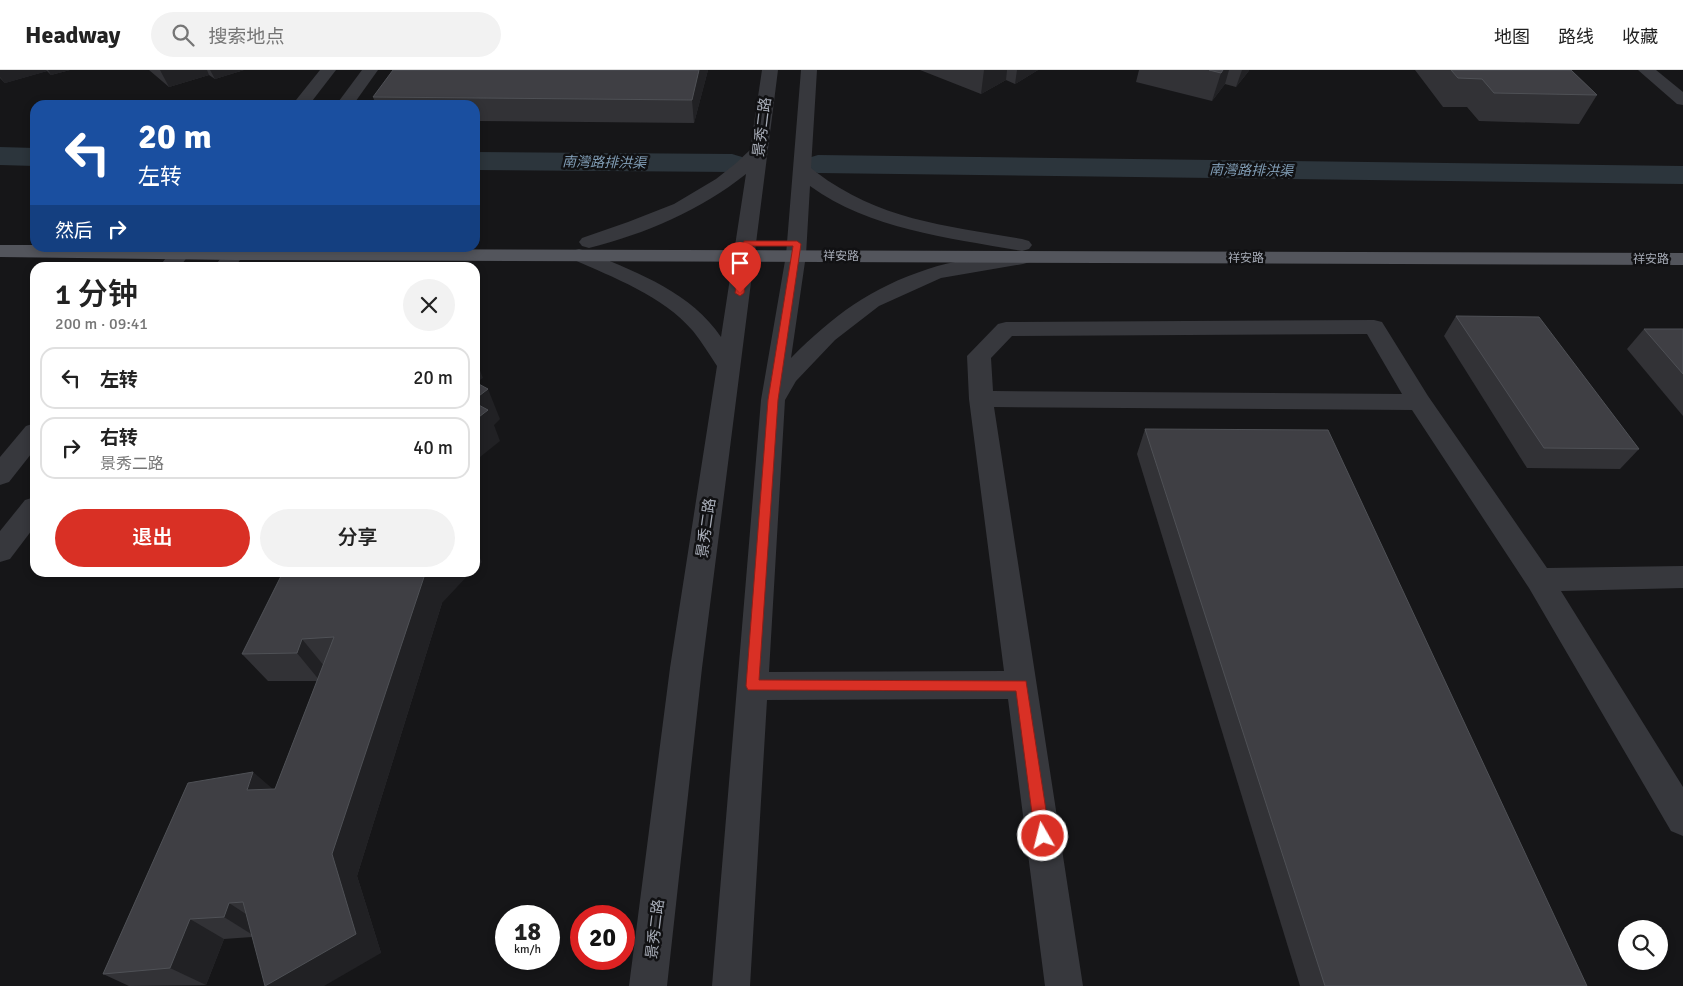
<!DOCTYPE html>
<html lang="zh">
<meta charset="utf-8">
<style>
body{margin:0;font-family:Signika,"Noto Sans SC",sans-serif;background:#f2f2f2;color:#222;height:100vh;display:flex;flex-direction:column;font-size:19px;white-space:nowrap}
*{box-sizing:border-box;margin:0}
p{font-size:16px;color:#767676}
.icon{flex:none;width:28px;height:28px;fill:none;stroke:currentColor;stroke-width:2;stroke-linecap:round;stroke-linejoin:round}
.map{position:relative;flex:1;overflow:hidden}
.sheet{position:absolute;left:30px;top:192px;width:450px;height:315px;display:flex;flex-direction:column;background:#fff;border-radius:15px;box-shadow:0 2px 8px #0003}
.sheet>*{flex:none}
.banner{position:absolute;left:30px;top:30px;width:450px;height:152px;border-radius:15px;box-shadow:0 2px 8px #0003;background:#1a4fa0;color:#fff;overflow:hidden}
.controls{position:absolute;left:1618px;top:850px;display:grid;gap:10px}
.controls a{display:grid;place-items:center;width:50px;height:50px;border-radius:50%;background:#fff;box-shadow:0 2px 8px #0003;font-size:25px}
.speed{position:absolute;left:495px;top:835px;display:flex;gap:10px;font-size:25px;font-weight:700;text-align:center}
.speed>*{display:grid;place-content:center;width:65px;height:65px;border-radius:50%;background:#fff;box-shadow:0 2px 8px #0003;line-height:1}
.speed small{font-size:12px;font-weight:400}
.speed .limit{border:8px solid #d22;background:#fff;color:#111}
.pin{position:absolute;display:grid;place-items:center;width:42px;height:42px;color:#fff;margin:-51px -21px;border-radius:50% 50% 50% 0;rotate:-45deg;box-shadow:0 0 5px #0007}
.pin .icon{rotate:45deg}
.me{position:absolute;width:55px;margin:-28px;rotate:352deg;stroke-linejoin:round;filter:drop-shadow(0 0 4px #0008)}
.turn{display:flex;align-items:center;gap:18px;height:105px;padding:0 25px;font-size:22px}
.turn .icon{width:65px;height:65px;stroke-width:2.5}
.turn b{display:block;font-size:35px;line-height:42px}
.then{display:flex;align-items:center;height:48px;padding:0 25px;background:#0003;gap:10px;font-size:19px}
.round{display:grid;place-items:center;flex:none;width:52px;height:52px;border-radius:26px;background:#f2f2f2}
.overview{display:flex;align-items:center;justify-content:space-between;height:85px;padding:0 25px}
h1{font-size:30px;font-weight:600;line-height:38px}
.action{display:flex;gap:10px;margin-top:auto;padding:10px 25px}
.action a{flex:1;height:58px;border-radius:30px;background:#d93025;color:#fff;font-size:20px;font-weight:600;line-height:58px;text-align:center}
.action a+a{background:#f2f2f2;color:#222}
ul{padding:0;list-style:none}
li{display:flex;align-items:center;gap:15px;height:62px;margin:0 10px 8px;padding:0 15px;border:2px solid #e0e0e0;border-radius:15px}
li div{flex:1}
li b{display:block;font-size:19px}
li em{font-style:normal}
header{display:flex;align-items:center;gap:30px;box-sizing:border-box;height:70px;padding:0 25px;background:#fff;border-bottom:1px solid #e0e0e0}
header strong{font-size:24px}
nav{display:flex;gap:28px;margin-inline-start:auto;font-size:18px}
.search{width:350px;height:45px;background:#f2f2f2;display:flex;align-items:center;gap:12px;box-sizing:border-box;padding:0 18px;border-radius:28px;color:#767676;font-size:19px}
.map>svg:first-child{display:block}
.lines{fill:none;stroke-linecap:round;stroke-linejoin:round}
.canal{fill:#2c353c;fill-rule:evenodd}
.minor{fill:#37383d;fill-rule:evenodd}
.major{fill:#53555c;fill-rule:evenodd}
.wall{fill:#323236}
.shaded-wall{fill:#212124}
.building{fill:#3f3f44;stroke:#4f5156}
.route{fill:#d93025;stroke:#8d1f18}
.labels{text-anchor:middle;stroke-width:5;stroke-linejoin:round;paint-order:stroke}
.far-street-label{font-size:12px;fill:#a8adb8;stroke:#111113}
.far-water-label{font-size:14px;font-style:italic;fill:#7f9bb3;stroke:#111113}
.street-label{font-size:15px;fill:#a8adb8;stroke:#111113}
</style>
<header>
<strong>Headway</strong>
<div class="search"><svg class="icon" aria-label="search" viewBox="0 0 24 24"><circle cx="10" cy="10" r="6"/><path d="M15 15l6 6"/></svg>搜索地点</div>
<nav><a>地图</a><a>路线</a><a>收藏</a></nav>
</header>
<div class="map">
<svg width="1683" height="916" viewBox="0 0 1683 916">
<rect width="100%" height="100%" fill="#161618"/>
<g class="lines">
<g class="canal">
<polygon points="0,77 35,78 35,96 0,95"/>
<polygon points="475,82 732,84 742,87 747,93 742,99 732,102 475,100"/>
<polygon points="818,85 1683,96 1683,114 818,103 808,100 803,94 808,88"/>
</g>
<g class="minor">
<polygon points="320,0 336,0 309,35 292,35"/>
<polygon points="362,0 378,0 353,35 336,35"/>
<path d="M762,0H778L702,598L667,916H629L670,598L717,296C709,284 702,272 693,261C662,225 614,208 572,189L569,185L572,181L579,179L586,181C635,202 690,221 721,267L746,104C701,140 645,164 589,178L582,176L579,172L582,168L628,152L674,134L716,109L735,94L750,80Z"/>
<path d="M801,0H817L811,98L816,102C879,150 947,156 1022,169L1029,171L1032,175L1029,179L1022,181C950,168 871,160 810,116L806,185L791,288C834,245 870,218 928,199C957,189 993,187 1023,182L1030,184L1033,188L1030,192L1023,194L941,208L879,236L835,270L796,311L785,330L769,602L1004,601L969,329L967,286L998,254L1006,252L1374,250L1382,252L1428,326L1547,498L1683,496V518L1561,521L1683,717V766L1671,761L1529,518L1412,340L994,337L1083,916H1045L1008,629L767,630L750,916H712L761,330L786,185ZM1367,264L1402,324L993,321L991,288L1012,266Z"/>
<polygon points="1638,0 1656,0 1683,22 1683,35 1677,34"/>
<polygon points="174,178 194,178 179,198 158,198"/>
<polygon points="229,178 249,178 234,198 213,198"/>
<polygon points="35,353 35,379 9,412 0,415 0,387 26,356"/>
<polygon points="35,427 35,456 10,489 0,492 0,461 25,430"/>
</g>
<polygon class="major" points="0,175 35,175 35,178 1683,183 1683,195 234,190 0,187"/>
</g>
<g class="wall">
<polygon points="0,0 70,0 51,5 47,1 5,13 0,8"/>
<polygon points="149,0 244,0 215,9 209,5 169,17"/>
<polygon points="708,0 694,53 475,51 475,35 376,35 373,27"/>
<polygon points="920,0 1038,0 1015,14 1006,10 981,24"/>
<polygon points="1139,0 1249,0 1248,2 1236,17 1225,14 1212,31 1136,12"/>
<polygon points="1415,0 1571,0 1597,25 1579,54 1479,51 1467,37 1443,37"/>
<polygon points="1456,246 1639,379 1620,399 1527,398 1444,266"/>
<polygon points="1644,259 1683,259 1683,346 1627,279"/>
<polygon points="1145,359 1587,916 1300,916 1137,384"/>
<polygon points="442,533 357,806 381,883 252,867 224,869 206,915 129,916 103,904 272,719 275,719 317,611 268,611 242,584"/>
</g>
<g class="shaded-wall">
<polygon points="0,0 46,0 47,1 5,13 0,7"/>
<polygon points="48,0 70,0 51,5"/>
<polygon points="160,0 207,0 209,5 169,17"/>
<polygon points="210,0 244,0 215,9"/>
<polygon points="699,0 708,0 694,53 692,30"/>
<polygon points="984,0 1007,0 1006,10 981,24"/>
<polygon points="1017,0 1038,0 1015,14"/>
<polygon points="1223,0 1229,0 1225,14 1212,31 1221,3"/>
<polygon points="1242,0 1249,0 1248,2 1236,17"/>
<polygon points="475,288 483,308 477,312 480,319 475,323"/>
<polygon points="488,319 500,349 494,355 500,371 475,391 475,329"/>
<polygon points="475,478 482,492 475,499"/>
<polygon points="426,502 471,502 442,533 357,806 381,883 324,916 266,916 332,784 425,504"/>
<polygon points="302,569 325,597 320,611 297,583"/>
<polygon points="253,702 281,726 247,720"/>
<polygon points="229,833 260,853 256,867 224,847"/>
<polygon points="190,849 224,869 206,915 170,898"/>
</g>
<g class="building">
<polygon points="393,0 699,0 692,30 373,27"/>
<polygon points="1209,0 1223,0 1221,3"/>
<polygon points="1451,0 1571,0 1597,25 1494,23 1482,9 1458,8"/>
<polygon points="1456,246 1539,247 1639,379 1544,378"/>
<polygon points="1644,259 1683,259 1683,304"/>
<polygon points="475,312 488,319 475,329"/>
<polygon points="475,333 488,340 475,350"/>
<polygon points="1145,359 1328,360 1587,916 1325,916"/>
<polygon points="283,502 426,502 425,504 332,784 356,864 265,916 243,832 229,833 224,847 190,849 170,898 103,904 188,713 253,702 247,720 275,719 334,567 302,569 297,583 242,584"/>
</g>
<polygon class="route" points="744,171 797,171 801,174 778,330 759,610 1026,611 1050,766 1048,771 1043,773 1037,771 1035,766 1016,621 748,620 746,616 768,330 793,176 751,176 744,223 740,226 735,223"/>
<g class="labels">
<g class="far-street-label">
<text transform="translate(841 186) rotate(1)" y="4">祥安路</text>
<text x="1246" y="192">祥安路</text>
<text x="1651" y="193">祥安路</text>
</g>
<g class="far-water-label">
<text transform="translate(604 92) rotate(1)" y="5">南灣路排洪渠</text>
<text transform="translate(1251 100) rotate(1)" y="5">南灣路排洪渠</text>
</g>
<g class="street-label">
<text transform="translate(762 57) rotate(-83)" y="5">景秀二路</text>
<text transform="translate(706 458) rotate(-82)" y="5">景秀二路</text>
<text transform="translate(655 859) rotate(-83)" y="5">景秀二路</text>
</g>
</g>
</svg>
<div class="controls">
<a><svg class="icon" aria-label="search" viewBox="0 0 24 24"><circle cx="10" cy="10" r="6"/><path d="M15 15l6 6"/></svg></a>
</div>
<div class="speed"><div>18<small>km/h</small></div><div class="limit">20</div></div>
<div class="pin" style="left:740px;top:223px;background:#d93025"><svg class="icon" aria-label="arrive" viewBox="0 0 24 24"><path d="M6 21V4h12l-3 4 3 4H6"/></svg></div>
<svg class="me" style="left:1043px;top:766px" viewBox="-20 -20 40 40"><circle r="17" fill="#d93025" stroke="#fff" stroke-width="3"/><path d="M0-11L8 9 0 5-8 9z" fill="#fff"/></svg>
<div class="banner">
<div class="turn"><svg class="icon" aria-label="left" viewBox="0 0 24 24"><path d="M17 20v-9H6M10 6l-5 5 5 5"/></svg><div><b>20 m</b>左转</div></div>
<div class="then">然后<svg class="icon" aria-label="right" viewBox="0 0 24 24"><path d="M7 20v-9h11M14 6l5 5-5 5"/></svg></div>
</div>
<section class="sheet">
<div class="overview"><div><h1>1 分钟</h1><p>200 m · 09:41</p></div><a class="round"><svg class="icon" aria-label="close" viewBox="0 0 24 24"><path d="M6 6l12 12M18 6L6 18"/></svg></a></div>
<ul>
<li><svg class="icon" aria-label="left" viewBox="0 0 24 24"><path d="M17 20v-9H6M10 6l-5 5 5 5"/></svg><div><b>左转</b></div><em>20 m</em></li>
<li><svg class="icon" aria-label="right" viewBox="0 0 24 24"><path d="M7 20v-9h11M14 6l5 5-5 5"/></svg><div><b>右转</b><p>景秀二路</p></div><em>40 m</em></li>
</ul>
<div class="action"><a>退出</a><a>分享</a></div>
</section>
</div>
